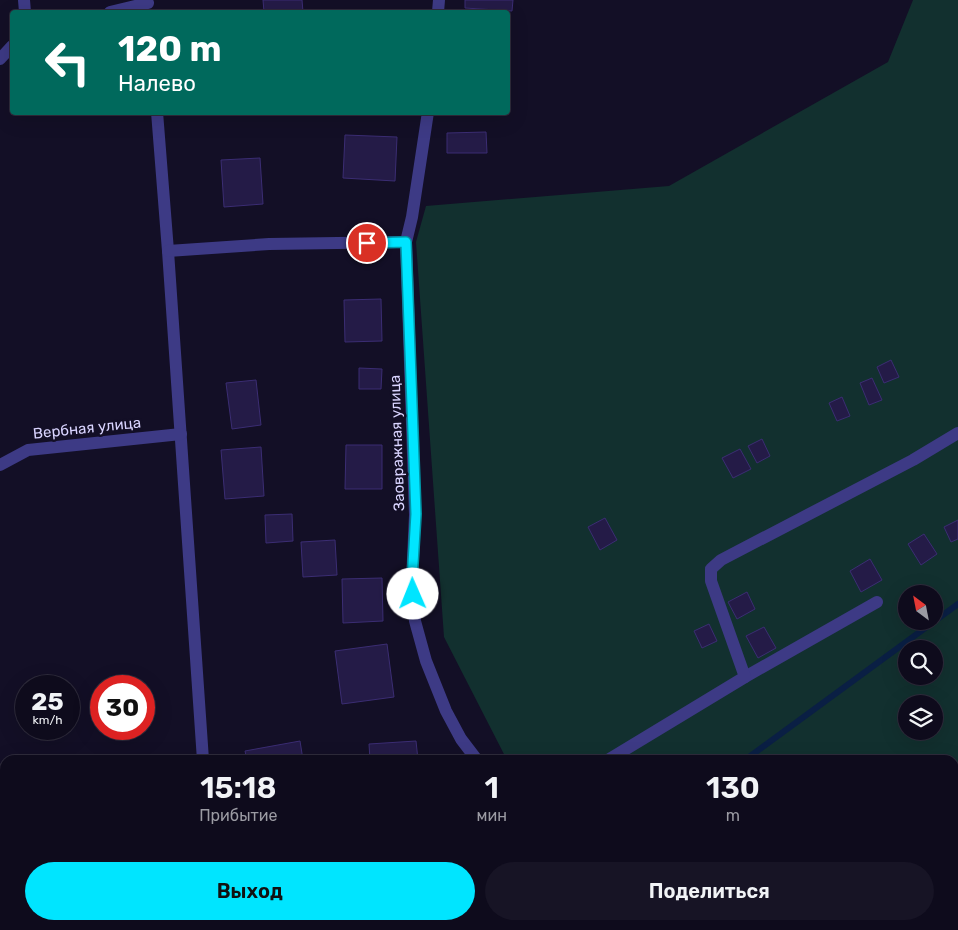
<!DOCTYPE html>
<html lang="ru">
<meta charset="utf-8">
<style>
body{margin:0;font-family:Rubik,sans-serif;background:#171425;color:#f1f3f6;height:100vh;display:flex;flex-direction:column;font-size:19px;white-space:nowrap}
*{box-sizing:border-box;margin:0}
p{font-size:16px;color:#9b9ba3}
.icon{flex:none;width:28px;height:28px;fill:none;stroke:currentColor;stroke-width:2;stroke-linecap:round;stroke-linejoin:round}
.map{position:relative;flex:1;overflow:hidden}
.side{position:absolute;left:0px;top:755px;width:959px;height:175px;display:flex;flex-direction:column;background:#0e0b1c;border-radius:15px 15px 0 0;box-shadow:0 5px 20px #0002,0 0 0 1px #2e2b3b}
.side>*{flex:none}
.top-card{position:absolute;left:10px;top:10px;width:500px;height:105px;border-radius:5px;box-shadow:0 5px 20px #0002,0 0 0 1px #2e2b3b;background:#00695c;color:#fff;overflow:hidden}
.needle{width:32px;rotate:328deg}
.fabs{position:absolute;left:898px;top:585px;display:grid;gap:10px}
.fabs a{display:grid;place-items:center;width:45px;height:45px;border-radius:50%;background:#0e0b1c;box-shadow:0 5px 20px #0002,0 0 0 1px #2e2b3b;font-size:25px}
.speed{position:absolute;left:15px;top:675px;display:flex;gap:10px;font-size:25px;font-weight:700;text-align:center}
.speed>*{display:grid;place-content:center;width:65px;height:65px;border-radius:50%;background:#0e0b1c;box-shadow:0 5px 20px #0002,0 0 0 1px #2e2b3b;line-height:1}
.speed small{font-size:12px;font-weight:400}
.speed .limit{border:8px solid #d22;background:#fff;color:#111}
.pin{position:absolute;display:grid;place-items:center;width:42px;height:42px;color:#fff;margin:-21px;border:2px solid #fff;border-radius:50%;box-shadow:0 1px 5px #0007}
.me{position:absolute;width:55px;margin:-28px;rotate:359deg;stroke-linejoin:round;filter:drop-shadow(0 0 4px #0008)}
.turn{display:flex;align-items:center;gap:18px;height:105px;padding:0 25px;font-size:22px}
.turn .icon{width:65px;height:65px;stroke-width:2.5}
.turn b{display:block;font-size:35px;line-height:42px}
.eta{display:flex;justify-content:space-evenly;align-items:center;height:85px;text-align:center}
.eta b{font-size:30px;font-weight:600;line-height:35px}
.cta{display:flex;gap:10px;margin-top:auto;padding:10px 25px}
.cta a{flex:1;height:58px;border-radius:30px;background:#00e5ff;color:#111;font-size:20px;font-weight:600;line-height:58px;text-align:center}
.cta a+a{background:#171425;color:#f1f3f6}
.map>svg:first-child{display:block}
.green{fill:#12302f;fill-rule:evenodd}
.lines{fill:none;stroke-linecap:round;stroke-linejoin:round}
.stream{stroke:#0a1f44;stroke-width:6}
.building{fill:#241b47;stroke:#3b2d73}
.minor{stroke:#3d3a85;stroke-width:12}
.route-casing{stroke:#0095a6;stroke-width:12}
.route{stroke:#00e5ff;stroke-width:9}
.labels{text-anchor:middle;stroke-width:5;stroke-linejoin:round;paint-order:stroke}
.street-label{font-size:15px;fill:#d9d4ff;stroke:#130f26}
</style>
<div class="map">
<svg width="958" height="930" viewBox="0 0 958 930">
<rect width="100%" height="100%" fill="#130f26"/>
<path class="green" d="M913,0H958V930H843L839,925H954V760H507L444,637L416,242L426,206L669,186L888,62ZM906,594H934V621H906ZM906,649H934V676H906ZM906,704H934V731H906Z"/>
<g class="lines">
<polyline class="stream" points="745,760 958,604"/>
</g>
<g class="building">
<polygon points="263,0 302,0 303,12 264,12"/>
<polygon points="465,0 513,0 512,11 465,8"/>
<polygon points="486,132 487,153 447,153 447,133"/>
<polygon points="345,135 397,137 395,181 343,178"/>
<polygon points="260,158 263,204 224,207 221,160"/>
<polygon points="381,299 382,341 345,342 344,300"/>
<polygon points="891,360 899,377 884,383 877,367"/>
<polygon points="359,368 382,369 381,389 359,389"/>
<polygon points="872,378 882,400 869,405 860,383"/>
<polygon points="256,380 261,425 232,429 226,383"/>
<polygon points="842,397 850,416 837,421 829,403"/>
<polygon points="762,439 770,456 757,463 748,446"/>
<polygon points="346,445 382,445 382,489 345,489"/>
<polygon points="261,447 264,496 225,499 221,450"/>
<polygon points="740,449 751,469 733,478 722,458"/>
<polygon points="292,514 293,541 266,543 265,515"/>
<polygon points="605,518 617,540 600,550 588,527"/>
<polygon points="958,520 958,539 951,542 944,527"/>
<polygon points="924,534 937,554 921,565 908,544"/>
<polygon points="335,540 337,575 303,577 301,542"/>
<polygon points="870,559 882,580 861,592 850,571"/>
<polygon points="382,578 383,621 343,623 342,579"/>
<polygon points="747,592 755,609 737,619 728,602"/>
<polygon points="709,624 717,641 702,648 694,631"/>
<polygon points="764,627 776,648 758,658 746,636"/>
<polygon points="387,644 394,697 342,704 335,651"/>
<polygon points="300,741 303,760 247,760 245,751"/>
<polygon points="416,741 418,760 370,760 369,744"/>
<rect x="572" y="925" width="43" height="5"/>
<rect x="667" y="925" width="48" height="5"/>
</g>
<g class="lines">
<g class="minor">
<polyline points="24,0 25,12"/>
<polyline points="110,12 148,3"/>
<polyline points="438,12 439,0"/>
<polyline points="0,59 12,46"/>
<polyline points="157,112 168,251 203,760"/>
<polyline points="428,112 412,217 406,242 415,515 412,580 415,621 426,661 446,711 461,739 477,760"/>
<polyline points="168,251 269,244 406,242"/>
<polyline points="0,465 28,450 181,434"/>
<polyline points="745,677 877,602"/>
<polyline points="608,760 745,677 711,581 711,569 721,560 913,460 958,433"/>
<polyline points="214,925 214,930"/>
<polyline points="636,925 639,930"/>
</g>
</g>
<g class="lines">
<g class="route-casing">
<polyline id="route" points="367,243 406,242 416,514 412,580 413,594"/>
</g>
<use href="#route" class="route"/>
</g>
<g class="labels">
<g class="street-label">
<text transform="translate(87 428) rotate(-6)" y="5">Вербная улица</text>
<text transform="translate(397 443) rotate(-92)" y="5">Заовражная улица</text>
</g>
</g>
</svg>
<div class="fabs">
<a><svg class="needle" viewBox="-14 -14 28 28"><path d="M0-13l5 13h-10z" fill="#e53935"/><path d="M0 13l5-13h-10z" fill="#9b9ba3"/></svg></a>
<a><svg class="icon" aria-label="search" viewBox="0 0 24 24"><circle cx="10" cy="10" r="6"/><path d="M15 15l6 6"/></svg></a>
<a><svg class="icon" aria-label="layers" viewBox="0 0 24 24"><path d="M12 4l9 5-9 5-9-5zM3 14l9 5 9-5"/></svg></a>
</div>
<div class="speed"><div>25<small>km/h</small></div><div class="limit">30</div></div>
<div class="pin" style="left:367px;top:243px;background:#d93025"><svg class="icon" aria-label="arrive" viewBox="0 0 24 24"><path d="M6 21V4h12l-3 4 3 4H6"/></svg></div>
<svg class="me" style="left:413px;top:594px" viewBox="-20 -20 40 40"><circle r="19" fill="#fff"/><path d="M0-13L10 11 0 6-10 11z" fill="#00e5ff"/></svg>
<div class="top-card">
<div class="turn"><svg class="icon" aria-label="left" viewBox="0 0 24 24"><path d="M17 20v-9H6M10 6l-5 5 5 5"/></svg><div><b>120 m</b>Налево</div></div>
</div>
<section class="side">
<div class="eta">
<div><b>15:18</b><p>Прибытие</p></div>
<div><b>1</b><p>мин</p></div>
<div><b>130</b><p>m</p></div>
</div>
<div class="cta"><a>Выход</a><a>Поделиться</a></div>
</section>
</div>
